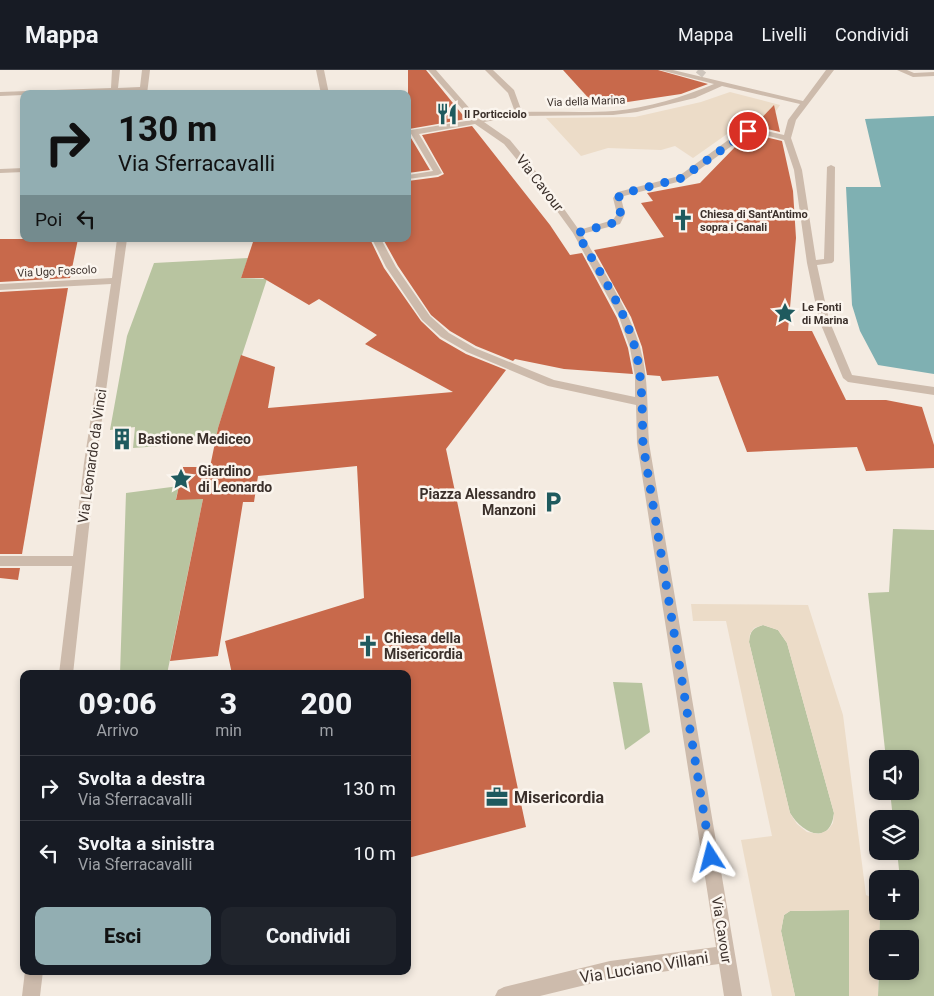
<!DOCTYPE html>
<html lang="it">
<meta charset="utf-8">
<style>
body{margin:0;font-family:Roboto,sans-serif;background:#20242c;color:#f1f3f6;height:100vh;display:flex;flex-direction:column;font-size:19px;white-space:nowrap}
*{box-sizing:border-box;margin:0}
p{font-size:16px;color:#9ea1a6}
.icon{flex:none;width:28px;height:28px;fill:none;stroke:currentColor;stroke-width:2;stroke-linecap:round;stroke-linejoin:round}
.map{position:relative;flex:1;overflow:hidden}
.details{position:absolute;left:20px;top:600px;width:391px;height:305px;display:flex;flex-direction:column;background:#171b24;border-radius:10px;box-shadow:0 2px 8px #0003}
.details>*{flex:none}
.banner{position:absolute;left:20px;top:20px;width:391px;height:152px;border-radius:10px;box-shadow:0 2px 8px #0003;background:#92aeb2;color:#111;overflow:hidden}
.tools{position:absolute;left:869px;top:680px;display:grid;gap:10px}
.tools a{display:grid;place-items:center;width:50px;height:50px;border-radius:10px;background:#171b24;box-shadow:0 2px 8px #0003;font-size:25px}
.pin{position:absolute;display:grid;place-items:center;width:42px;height:42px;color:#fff;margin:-21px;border:2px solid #fff;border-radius:50%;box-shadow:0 1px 5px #0007}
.me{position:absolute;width:55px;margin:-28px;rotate:351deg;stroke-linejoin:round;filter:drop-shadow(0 0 4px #0008)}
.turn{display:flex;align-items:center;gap:18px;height:105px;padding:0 15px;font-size:22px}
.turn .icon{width:65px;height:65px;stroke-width:2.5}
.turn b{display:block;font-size:35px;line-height:42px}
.then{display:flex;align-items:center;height:48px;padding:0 15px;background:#0003;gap:10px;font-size:19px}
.eta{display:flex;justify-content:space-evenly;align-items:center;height:85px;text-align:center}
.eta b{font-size:30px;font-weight:800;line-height:35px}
.primary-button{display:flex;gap:10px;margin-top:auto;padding:10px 15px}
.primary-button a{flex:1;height:58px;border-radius:10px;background:#92aeb2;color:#111;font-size:20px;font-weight:800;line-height:58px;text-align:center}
.primary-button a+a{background:#20242c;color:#f1f3f6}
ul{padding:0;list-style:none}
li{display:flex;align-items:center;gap:15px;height:65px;padding:0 15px;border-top:1px solid #363941}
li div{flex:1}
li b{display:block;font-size:19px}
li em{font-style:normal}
header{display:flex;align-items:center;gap:30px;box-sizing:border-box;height:70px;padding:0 25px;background:#171b24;border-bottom:1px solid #363941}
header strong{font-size:24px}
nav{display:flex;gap:28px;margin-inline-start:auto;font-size:18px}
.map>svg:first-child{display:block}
.green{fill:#b8c4a0}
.plaza{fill:#ecdcc8;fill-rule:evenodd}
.water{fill:#7fb0b2}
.building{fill:#c8694b}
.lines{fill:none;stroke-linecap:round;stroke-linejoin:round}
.minor-tunnel{stroke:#cfc6bd;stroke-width:8;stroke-dasharray:8 4;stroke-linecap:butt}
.minor{fill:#cdbbac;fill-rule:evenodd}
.route{stroke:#1a73e8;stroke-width:9;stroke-dasharray:0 16.2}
.labels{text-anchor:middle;stroke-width:5;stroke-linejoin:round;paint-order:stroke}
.far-street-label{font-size:11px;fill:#3b302b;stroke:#fbf5ee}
.far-poi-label{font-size:11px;font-weight:bold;fill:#3b302b;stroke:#fbf5ee;text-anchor:start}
.street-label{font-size:14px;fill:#3b302b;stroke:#fbf5ee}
.poi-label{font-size:14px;font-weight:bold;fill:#3b302b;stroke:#fbf5ee;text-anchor:start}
.near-poi-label{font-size:16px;font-weight:bold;fill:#3b302b;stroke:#fbf5ee;text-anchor:start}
.near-street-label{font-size:16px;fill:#3b302b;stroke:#fbf5ee}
</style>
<header>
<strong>Mappa</strong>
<nav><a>Mappa</a><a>Livelli</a><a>Condividi</a></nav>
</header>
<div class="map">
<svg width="934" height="926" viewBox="0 0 934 926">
<rect width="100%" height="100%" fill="#f4ebe1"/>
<g class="green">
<polygon points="248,188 241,208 267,209 218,358 215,372 133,378 135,357 110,360 127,266 154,193"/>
<polygon points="179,416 176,429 203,429 167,604 120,604 126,423"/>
<polygon points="893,459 934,460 934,926 878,926 879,901 910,901 910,869 879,869 880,841 910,841 910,809 900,809 897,781 910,781 910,749 893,749 890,721 910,721 910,689 886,689 868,523 889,522"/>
<path d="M763,555L778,560L787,573L834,743C830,777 802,763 790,743L749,572C750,561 753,558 763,555Z"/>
<polygon points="613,612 642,613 650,662 625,680"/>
<polygon points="850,840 849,926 795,926 781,861 784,845 790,841"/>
</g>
<g class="plaza">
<polygon points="730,22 780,35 766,56 747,50 693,88 675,76 661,80 608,78 581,86 546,48 635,47 701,32"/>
<path d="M691,534L808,535L843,645L866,825L877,830L878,841H880L879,869H878V926H849V840L790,841L784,845L781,861L795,926H772L741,770L772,766L726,551H693ZM763,555L778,560L787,573L834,743L833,753L828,760L819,764L807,762L797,754L790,743L749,572L750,564L754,558Z"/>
</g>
<polygon class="water" points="934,46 934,304 878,295 860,261 852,235 846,117 881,117 865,49"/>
<g class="building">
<polygon points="408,0 426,0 466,49 409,59 408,63 430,100 408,103"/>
<polygon points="563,0 658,0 708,14 681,24 621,33 593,33"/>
<polygon points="774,35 780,62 754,56"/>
<polygon points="472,56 550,155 570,185 582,183 617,248 628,278 633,304 564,299 515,289 513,291 476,276 450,261 431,245 398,196 383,169 408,169 408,111 438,107 444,104 422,65"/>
<polygon points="753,64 782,71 793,121 796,168 788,261 812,261 846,330 886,330 922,337 934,375 934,398 866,401 857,377 747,382 718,306 662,311 660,306 647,305 642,277 631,247 594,180 664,167 641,133 653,131 647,123 700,113 737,75"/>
<polygon points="0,169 78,169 70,208 0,212"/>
<polygon points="254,169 370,169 384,198 421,251 440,269 466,284 506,300 446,379 526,757 408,788 408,604 232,604 225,571 364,528 357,396 258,406 254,432 243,432 218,586 170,591 203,429 176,430 183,397 210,397 218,358 241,285 275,297 268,338 453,322 365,274 377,265 319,229 309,235 263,208 241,208"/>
<polygon points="68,218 22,484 0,484 0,222"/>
<polygon points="0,498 20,498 18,510 0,508"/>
</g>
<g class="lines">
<polyline class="minor-tunnel" points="699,5 703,0"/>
<g class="minor">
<polygon points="112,0 120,0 118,18 140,17 142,0 150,0 147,24 139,24 140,21 24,24 24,25 0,26 0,22 111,18"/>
<polygon points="316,0 324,0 329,24 321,24"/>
<path d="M428,0H436L479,49L515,42L508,23L485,0H493L514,20L522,42C552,41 584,43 614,41C648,38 683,27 714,14L660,0H673L803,31L826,0H834L796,50L791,68L802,100L816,190L824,189L827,97L831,95L835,97L834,191L832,193L817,195L829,250L852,305L934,317V325L848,312L843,308L819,250L807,193L794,100L784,70L753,62L748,64L685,110L624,126L621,128L625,144L620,154L582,164C603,201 628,237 640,277C649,308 647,342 649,373L742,926H724L719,894L610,909L540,926H495L498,920L504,917L610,891L716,877L637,373L636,335L548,316L467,282L441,267L422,250L386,197L372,169H381L396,197L430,246L449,263L475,278L554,310L635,327V306L630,278L619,247L573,163L541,119L504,74L475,54L419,64L442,103L438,105L408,109V105L433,101L410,62L411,60L472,50ZM722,16L800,34L788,50L784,65L753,58L742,60L679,106L618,122L613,128L617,144L613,150L579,160L547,115L510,70L484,52L519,46L613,45L637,42L695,28Z"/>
<polygon points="897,0 907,0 914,3 934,2 934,6 913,7"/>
<polygon points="24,98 24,102 0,103 0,99"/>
<polygon points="117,169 127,169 96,393 73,604 59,604 72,496 0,496 0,486 73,486 84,393 111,214 0,220 0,214 112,208"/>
<polygon points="25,901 43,901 40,926 22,926"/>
</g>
</g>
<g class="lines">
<path class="route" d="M711,787L643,374C642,342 643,309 635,278C625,239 597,198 577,163L617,152L621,144C618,136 615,131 621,124L682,108L748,61"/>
</g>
<defs>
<g id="restaurant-bare" transform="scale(1.725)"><path d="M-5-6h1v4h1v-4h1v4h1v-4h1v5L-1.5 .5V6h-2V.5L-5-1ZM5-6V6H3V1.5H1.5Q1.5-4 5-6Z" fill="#1f5a5e" stroke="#fbf5ee" stroke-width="2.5" paint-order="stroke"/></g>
<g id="church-bare" transform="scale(1.725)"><path d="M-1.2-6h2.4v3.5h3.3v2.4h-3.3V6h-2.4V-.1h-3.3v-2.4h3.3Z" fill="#1f5a5e" stroke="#fbf5ee" stroke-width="2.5" paint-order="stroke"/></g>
<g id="sight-bare" transform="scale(1.725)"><path d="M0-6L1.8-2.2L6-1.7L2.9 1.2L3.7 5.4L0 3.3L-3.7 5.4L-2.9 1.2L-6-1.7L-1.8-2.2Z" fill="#1f5a5e" stroke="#fbf5ee" stroke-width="2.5" paint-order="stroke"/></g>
<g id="building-bare" transform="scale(1.725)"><path d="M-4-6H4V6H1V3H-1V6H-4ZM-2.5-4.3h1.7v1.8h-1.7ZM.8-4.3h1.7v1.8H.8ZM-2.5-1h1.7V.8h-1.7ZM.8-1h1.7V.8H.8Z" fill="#1f5a5e" stroke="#fbf5ee" stroke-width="2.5" paint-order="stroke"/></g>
<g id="parking-bare" transform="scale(1.725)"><path d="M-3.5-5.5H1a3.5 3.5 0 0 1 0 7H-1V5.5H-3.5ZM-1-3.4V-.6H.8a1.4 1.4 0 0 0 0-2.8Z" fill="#1f5a5e" stroke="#fbf5ee" stroke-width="2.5" paint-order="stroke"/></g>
<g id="office-bare" transform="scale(1.725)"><path d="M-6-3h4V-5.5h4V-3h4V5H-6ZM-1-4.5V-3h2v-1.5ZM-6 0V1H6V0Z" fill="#1f5a5e" stroke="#fbf5ee" stroke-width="2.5" paint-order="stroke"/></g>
</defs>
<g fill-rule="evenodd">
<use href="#restaurant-bare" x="447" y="44"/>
<use href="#church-bare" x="683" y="150"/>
<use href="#sight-bare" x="785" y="243"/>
<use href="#building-bare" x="122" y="369"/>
<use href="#sight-bare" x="181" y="409"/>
<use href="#parking-bare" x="553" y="432"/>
<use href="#church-bare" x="368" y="576"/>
<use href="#office-bare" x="497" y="727"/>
</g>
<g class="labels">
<g class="far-street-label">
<text transform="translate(586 31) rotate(-2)" y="4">Via della Marina</text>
<text transform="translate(57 201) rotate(-3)" y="4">Via Ugo Foscolo</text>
</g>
<g class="far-poi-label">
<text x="464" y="48">Il Porticciolo</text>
<text x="700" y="148">Chiesa di Sant'Antimo<tspan x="700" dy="13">sopra i Canali</tspan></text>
<text x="802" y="241">Le Fonti<tspan x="802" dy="13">di Marina</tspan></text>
</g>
<g class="street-label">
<text transform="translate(540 113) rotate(52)" y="5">Via Cavour</text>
<text transform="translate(92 386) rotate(-82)" y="5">Via Leonardo da Vinci</text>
<text transform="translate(722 860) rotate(81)" y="5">Via Cavour</text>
</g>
<g class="poi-label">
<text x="138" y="374">Bastione Mediceo</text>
<text x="198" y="406">Giardino<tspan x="198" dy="16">di Leonardo</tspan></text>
<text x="536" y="429" text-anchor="end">Piazza Alessandro<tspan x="536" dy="16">Manzoni</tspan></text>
<text x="384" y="573">Chiesa della<tspan x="384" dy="16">Misericordia</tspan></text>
</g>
<g class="near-poi-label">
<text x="514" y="733">Misericordia</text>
</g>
<g class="near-street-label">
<text transform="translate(644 897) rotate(-9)" y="6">Via Luciano Villani</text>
</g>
</g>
</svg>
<div class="tools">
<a><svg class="icon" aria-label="sound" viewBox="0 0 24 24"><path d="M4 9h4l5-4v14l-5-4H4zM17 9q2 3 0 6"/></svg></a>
<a><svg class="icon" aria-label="layers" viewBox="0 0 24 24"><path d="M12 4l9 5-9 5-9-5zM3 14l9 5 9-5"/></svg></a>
<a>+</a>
<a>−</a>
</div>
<div class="pin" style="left:748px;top:61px;background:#d93025"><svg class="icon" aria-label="arrive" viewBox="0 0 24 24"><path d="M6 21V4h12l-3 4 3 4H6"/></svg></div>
<svg class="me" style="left:711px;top:787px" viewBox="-20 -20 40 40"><path d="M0-17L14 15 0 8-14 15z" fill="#1a73e8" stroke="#fff" stroke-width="4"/></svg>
<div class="banner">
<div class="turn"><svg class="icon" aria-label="right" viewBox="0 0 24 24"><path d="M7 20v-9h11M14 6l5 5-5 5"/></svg><div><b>130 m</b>Via Sferracavalli</div></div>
<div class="then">Poi<svg class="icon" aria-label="left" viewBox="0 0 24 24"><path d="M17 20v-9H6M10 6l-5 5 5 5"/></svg></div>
</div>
<section class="details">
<div class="eta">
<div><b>09:06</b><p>Arrivo</p></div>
<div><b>3</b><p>min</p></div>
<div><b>200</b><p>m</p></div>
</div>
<ul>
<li><svg class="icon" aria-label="right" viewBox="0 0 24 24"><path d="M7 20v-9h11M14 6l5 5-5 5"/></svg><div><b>Svolta a destra</b><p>Via Sferracavalli</p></div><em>130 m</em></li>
<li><svg class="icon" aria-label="left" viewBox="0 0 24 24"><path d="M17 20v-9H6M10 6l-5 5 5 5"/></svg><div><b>Svolta a sinistra</b><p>Via Sferracavalli</p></div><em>10 m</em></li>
</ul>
<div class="primary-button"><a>Esci</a><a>Condividi</a></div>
</section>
</div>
